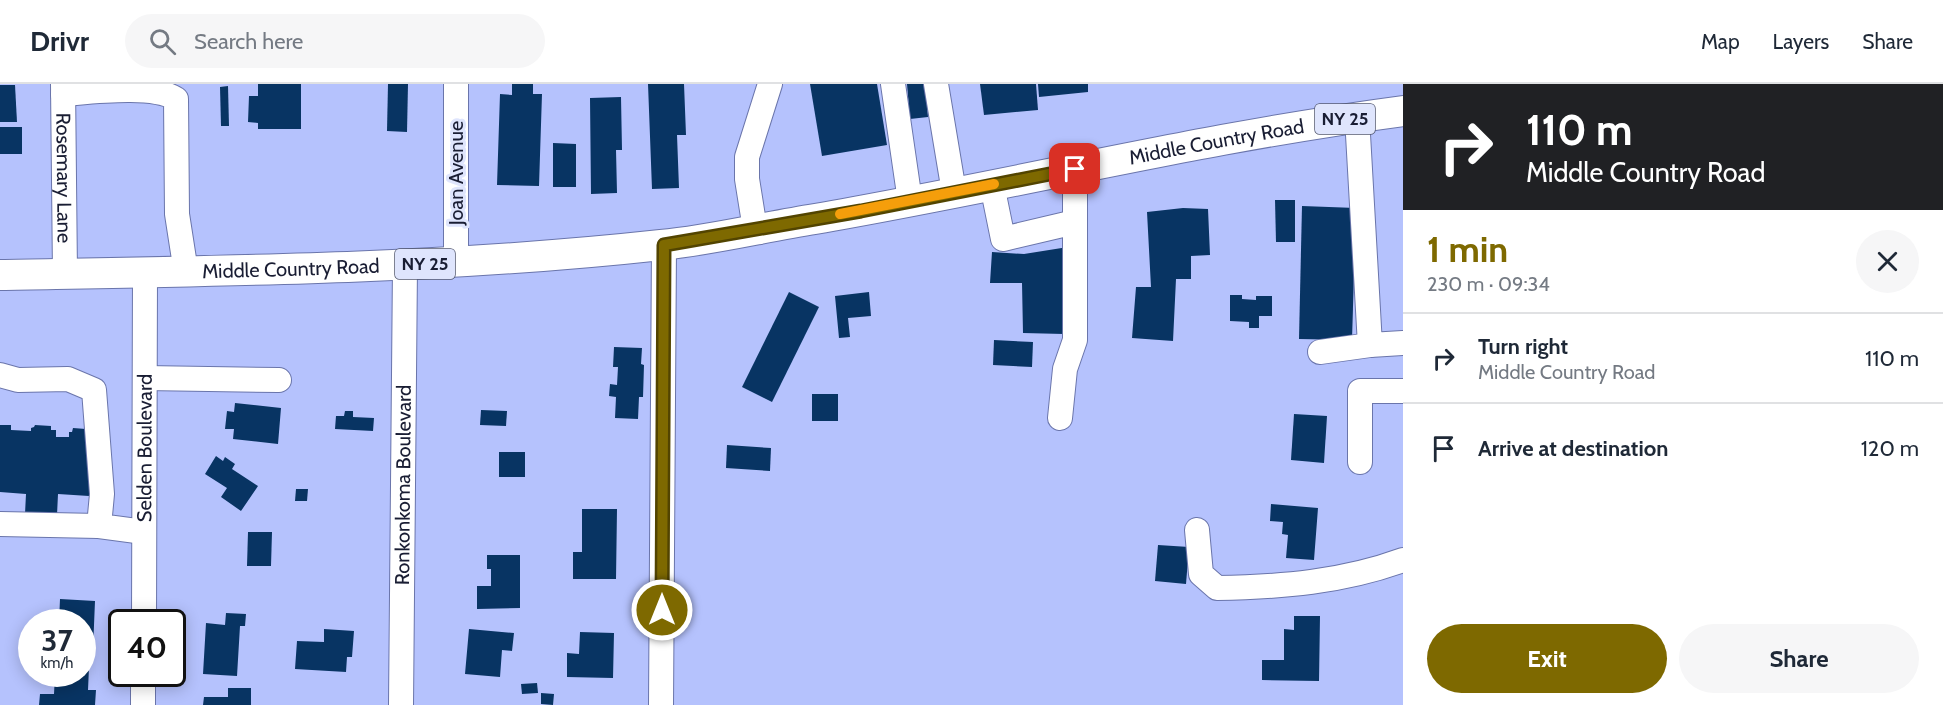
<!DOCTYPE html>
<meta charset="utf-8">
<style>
body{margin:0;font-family:Cabin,sans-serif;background:#f6f6f7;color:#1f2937;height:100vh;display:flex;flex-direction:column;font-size:22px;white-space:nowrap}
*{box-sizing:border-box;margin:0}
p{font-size:20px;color:#747a83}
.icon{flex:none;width:33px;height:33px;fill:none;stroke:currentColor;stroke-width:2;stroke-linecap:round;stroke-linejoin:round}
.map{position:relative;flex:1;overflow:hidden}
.side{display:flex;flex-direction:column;background:#fff;width:540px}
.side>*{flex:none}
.banner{background:#202124;color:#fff;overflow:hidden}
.speed{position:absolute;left:18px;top:525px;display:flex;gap:12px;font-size:30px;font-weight:700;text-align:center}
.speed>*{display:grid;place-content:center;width:78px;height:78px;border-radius:50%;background:#fff;box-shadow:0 3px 15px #0003;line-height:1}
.speed small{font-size:15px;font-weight:400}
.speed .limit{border:3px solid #111;border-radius:9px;background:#fff;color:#111}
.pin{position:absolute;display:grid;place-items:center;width:51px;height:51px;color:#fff;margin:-26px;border-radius:12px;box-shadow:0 3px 9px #0006}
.me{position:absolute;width:66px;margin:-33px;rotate:0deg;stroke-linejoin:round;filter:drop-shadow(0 0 4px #0008)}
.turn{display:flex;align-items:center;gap:21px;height:126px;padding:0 24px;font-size:27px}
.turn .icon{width:78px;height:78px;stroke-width:2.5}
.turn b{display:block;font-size:42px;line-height:51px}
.round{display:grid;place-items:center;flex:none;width:63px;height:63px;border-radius:32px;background:#f6f6f7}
.head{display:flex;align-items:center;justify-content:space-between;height:102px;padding:0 24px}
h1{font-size:36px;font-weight:700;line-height:45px;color:#7e6900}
.primary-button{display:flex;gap:12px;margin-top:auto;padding:12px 24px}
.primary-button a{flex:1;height:69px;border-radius:36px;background:#7e6900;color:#fff;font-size:24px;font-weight:700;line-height:69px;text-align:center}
.primary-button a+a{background:#f6f6f7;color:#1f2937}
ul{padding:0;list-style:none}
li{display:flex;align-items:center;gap:18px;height:90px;padding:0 24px;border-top:2px solid #e0e1e3}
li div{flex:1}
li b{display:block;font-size:22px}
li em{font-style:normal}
header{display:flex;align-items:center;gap:36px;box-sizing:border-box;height:84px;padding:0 30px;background:#fff;border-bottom:2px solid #e0e1e3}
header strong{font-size:28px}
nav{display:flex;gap:33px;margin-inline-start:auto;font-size:21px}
.search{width:420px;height:54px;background:#f6f6f7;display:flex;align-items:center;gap:15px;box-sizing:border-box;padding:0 21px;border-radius:33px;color:#747a83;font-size:22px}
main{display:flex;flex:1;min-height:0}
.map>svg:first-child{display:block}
.building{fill:#083463}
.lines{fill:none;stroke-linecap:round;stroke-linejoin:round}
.minor-casing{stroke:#6a75ab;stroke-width:26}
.major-casing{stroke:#6a75ab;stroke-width:32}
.minor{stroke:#fff;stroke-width:24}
.major{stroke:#fff;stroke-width:30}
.route-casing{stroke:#524400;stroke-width:15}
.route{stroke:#7e6900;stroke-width:10}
.slow{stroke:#f59e0b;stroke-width:10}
.labels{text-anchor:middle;stroke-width:6;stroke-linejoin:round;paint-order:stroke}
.shield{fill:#dfe5fd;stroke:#545970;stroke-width:1.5}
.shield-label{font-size:18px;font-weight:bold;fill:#191d33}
.street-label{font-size:20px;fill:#191d33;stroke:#dfe5fd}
</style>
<header>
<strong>Drivr</strong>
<div class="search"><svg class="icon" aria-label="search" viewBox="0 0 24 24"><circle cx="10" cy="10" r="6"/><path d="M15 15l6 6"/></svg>Search here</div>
<nav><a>Map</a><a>Layers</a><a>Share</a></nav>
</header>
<main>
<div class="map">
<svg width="1403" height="621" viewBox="0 0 1403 621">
<rect width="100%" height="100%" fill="#b5c2fd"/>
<g class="building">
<polygon points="258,0 301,0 301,45 258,45 258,39 248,38 249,12 258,12"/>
<polygon points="388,0 408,0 407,48 387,47"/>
<polygon points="512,0 533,0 533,10 542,10 539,102 497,101 500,10 512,11"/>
<polygon points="648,0 684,0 686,51 677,51 679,104 652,105"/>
<polygon points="810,0 877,0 887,61 822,72"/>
<polygon points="907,0 925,0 928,33 910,35"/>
<polygon points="980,0 1036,0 1038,26 984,31"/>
<polygon points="1038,0 1088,0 1088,8 1039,13"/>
<polygon points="0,1 15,1 17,38 0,38"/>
<polygon points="228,2 229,42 221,42 220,3"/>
<polygon points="621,13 622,66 616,66 617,109 591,110 590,14"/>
<rect x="0" y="43" width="22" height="27"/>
<polygon points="553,59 576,60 576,103 553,103"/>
<polygon points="1275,116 1295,116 1295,158 1276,158"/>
<polygon points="1302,122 1356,124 1352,256 1299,255"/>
<polygon points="1183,124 1208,125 1210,171 1191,172 1191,195 1176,195 1173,257 1132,254 1136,203 1151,203 1147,128"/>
<polygon points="1068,163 1064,250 1023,249 1022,199 990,199 992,168 1024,170"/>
<polygon points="789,208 819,223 772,318 742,303"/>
<polygon points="869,208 871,232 848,234 850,253 839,254 835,212"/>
<polygon points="1230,211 1242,211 1242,215 1256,216 1256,212 1272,212 1272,232 1259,232 1259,244 1249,244 1249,238 1230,237"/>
<polygon points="994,256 1033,258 1032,283 993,281"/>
<polygon points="614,263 642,264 641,280 644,281 643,313 639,313 638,335 615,334 616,313 609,312 610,300 617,301 618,283 613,283"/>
<rect x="812" y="310" width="26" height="27"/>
<polygon points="235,319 281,324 278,360 233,355 234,345 225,345 227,327 234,328"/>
<polygon points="481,326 507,327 506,342 480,341"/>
<polygon points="345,327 353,327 353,333 374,334 373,347 335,345 336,332 344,332"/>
<polygon points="1294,330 1327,332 1324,379 1291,376"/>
<polygon points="0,341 11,341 11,346 31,347 31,344 34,343 35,341 51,342 51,346 56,346 56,353 69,353 69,348 72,348 73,344 86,345 92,348 89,412 58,410 57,431 25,430 26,410 0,408"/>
<polygon points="727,361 771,364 770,387 726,384"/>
<rect x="499" y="368" width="26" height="25"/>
<polygon points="216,372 223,377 225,373 235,380 232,385 258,402 241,427 221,413 227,404 205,390"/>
<polygon points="296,405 308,405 307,417 295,417"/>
<polygon points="1271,420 1318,424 1314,476 1286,474 1288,451 1282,450 1283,438 1270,437"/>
<polygon points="582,425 617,425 616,495 573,495 573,468 582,468"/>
<polygon points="248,448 272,448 271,482 247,482"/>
<polygon points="1158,461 1189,463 1186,500 1155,497"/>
<polygon points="487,471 520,471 520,524 477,525 477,502 491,502 491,485 487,485"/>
<polygon points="60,515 95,517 93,565 82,565 82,538 59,538"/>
<polygon points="226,529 246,530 245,542 240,542 237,592 203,590 206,539 225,541"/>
<polygon points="1294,532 1320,532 1319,597 1262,596 1262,576 1284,576 1284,545 1294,546"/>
<polygon points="324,545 354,547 352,573 347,573 346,588 295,585 297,557 324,558"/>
<polygon points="469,545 514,549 512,567 502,566 500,593 465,590"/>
<polygon points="580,548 614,549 613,594 567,593 567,569 579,570"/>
<polygon points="82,582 89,583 88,606 96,606 95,621 39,621 40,610 54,610 55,591 67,592 67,590 82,590"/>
<polygon points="537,599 538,609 522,610 521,600"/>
<polygon points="228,604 251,604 251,621 203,621 204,613 228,613"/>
<polygon points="541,609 554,610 553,621 541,620"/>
</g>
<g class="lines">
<g class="minor-casing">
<g id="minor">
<path id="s1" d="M63,0L65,190"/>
<polyline points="893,0 910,117"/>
<polyline points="936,0 954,108"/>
<path d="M63,10C91,8 154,0 176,15L177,130L186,188"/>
<polyline points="1357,33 1370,261 1403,259"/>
<polyline points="992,101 1003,155 1075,138"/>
<polyline points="755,145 747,95 747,73 770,0"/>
<polyline points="456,178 456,0"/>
<polyline points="1320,268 1370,261"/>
<polyline points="0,291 18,296 68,295 94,306 102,410 99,442 144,448"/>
<polyline points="145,294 279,296"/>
<polyline points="1060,334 1065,285 1075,256 1075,85"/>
<polyline points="1360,378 1360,307 1403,307"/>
<polyline points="0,440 99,442"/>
<path d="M1197,446L1201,490L1217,504C1281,503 1343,498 1403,476"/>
<path id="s2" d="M144,538L145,189"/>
<polyline points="143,621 143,590"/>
<path id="s3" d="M401,621L405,181"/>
<polyline points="661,621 664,161"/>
</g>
</g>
<g class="major-casing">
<g id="major">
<path id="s4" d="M0,191C220,187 442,185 661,161C712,156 764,143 815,135C1012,101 1205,53 1403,27"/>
</g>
</g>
<use href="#minor" class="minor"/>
<use href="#major" class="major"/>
</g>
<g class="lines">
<g class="route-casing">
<polyline id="route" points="662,526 664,161 861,127 1075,85"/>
</g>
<use href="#route" class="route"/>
<polyline class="slow" points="840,130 994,100"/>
</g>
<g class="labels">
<g class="shield">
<rect x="1315" y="20" width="60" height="30" rx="4.5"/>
<rect x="395" y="165" width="60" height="30" rx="4.5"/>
</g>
<g class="shield-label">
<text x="1345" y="41">NY 25</text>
<text x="425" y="186">NY 25</text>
</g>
<g class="street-label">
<text dy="7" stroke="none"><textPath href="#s4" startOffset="1227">Middle Country Road</textPath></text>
<text transform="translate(456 89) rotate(-90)" y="7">Joan Avenue</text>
<text dy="7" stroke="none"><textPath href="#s1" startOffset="94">Rosemary Lane</textPath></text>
<text dy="7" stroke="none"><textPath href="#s4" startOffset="291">Middle Country Road</textPath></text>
<text dy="7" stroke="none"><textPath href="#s2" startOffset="174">Selden Boulevard</textPath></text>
<text dy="7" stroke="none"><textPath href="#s3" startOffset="220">Ronkonkoma Boulevard</textPath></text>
</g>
</g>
</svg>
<div class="speed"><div>37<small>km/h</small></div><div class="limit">40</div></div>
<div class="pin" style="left:1075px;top:85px;background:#d93025"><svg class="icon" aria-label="arrive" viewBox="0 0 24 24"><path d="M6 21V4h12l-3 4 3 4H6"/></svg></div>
<svg class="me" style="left:662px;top:526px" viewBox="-20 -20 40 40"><circle r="17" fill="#7e6900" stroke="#fff" stroke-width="3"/><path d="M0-11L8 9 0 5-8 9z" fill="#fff"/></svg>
</div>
<section class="side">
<div class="banner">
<div class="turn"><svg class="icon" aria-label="right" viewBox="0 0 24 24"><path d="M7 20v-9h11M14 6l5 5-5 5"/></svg><div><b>110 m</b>Middle Country Road</div></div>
</div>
<div class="head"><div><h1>1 min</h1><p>230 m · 09:34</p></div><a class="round"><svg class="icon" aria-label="close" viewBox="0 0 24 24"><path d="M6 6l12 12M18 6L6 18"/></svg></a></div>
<ul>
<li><svg class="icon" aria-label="right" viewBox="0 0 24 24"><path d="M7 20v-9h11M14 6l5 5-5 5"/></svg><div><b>Turn right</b><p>Middle Country Road</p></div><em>110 m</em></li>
<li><svg class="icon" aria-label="arrive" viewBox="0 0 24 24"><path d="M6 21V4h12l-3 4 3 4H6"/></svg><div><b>Arrive at destination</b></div><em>120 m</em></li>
</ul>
<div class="primary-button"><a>Exit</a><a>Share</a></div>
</section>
</main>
